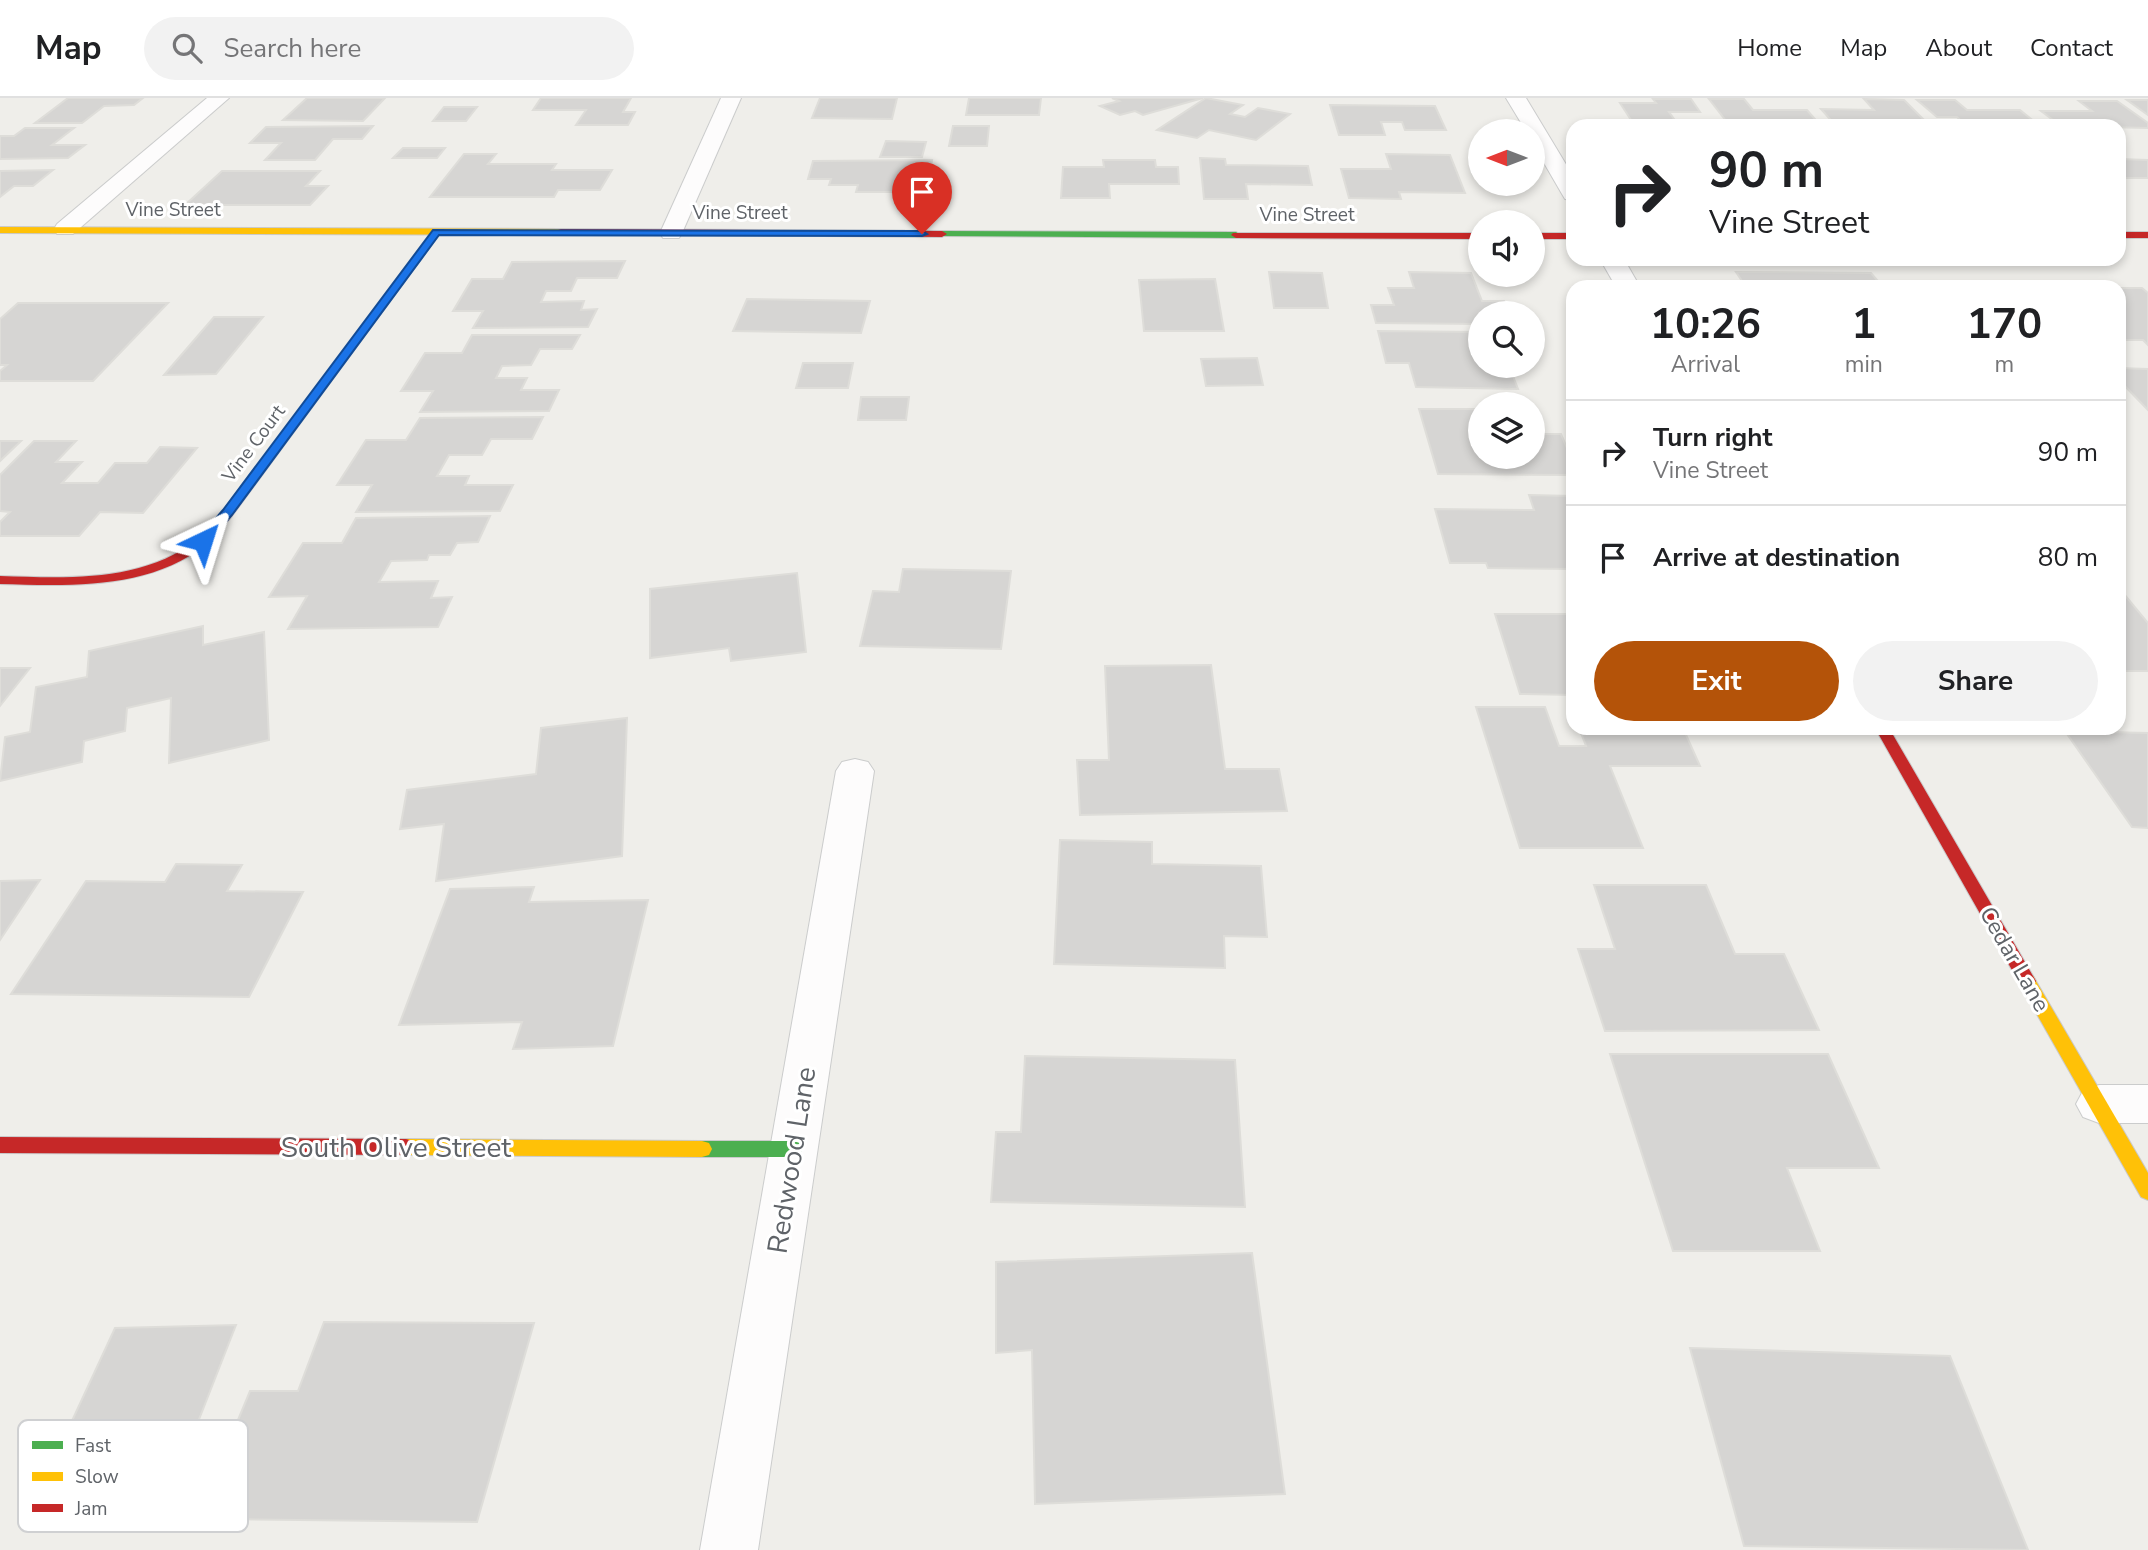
<!DOCTYPE html>
<style>
body{margin:0;font-family:"Nunito Sans",sans-serif;background:#f2f2f2;color:#202124;height:100vh;display:flex;flex-direction:column;font-size:26px;white-space:nowrap}
*{box-sizing:border-box;margin:0}
p{font-size:23px;color:#757577}
.icon{flex:none;width:38px;height:38px;fill:none;stroke:currentColor;stroke-width:2;stroke-linecap:round;stroke-linejoin:round}
.map{position:relative;flex:1;overflow:hidden}
.panel{position:absolute;left:1566px;top:182px;width:560px;height:455px;display:flex;flex-direction:column;background:#fff;border-radius:21px;box-shadow:0 4px 10px #0003}
.panel>*{flex:none}
.banner{position:absolute;left:1566px;top:21px;width:560px;height:147px;border-radius:21px;box-shadow:0 4px 10px #0003;background:#fff;color:#202124;overflow:hidden}
.needle{width:46px;rotate:270deg}
.controls{position:absolute;left:1468px;top:21px;display:grid;gap:14px}
.controls a{display:grid;place-items:center;width:77px;height:77px;border-radius:50%;background:#fff;box-shadow:0 4px 10px #0003;font-size:35px}
.pin{position:absolute;display:grid;place-items:center;width:60px;height:60px;color:#fff;margin:-72px -30px;border-radius:50% 50% 50% 0;rotate:-45deg;box-shadow:0 0 7px #0007}
.pin .icon{rotate:45deg}
.me{position:absolute;width:77px;margin:-38px;rotate:41deg;stroke-linejoin:round;filter:drop-shadow(0 0 5px #0008)}
.turn{display:flex;align-items:center;gap:24px;height:147px;padding:0 28px;font-size:32px}
.turn .icon{width:91px;height:91px;stroke-width:2.5}
.turn b{display:block;font-size:49px;line-height:60px}
.eta{display:flex;justify-content:space-evenly;align-items:center;height:119px;text-align:center}
.eta b{font-size:42px;font-weight:700;line-height:49px}
.button{display:flex;gap:14px;margin-top:auto;padding:14px 28px}
.button a{flex:1;height:80px;border-radius:42px;background:#b45309;color:#fff;font-size:28px;font-weight:700;line-height:80px;text-align:center}
.button a+a{background:#f2f2f2;color:#202124}
ul{padding:0;list-style:none}
li{display:flex;align-items:center;gap:21px;height:105px;padding:0 28px;border-top:2px solid #e0e0e0}
li div{flex:1}
li b{display:block;font-size:26px}
li em{font-style:normal}
header{display:flex;align-items:center;gap:42px;box-sizing:border-box;height:98px;padding:0 35px;background:#fff;border-bottom:2px solid #e0e0e0}
header strong{font-size:33px}
nav{display:flex;gap:38px;margin-inline-start:auto;font-size:24px}
.search{width:490px;height:63px;background:#f2f2f2;display:flex;align-items:center;gap:18px;box-sizing:border-box;padding:0 24px;border-radius:38px;color:#757577;font-size:26px}
.map>svg:first-child{display:block}
.building{fill:#d6d5d3;stroke:#deddd9;stroke-width:2}
.lines{fill:none;stroke-linecap:round;stroke-linejoin:round}
.street-casing{stroke:#cbcccc;stroke-width:2}
.fast-casing{stroke:#cacacb;stroke-width:2}
.slow-casing{stroke:#cacacb;stroke-width:2}
.jam-casing{stroke:#cacacb;stroke-width:2}
.street{fill:#fdfcfc;fill-rule:evenodd}
.fast{fill:#4caf50;fill-rule:evenodd}
.slow{fill:#ffc107;fill-rule:evenodd}
.jam{fill:#c62828;fill-rule:evenodd}
.route{fill:#1a73e8;stroke:#114b97;stroke-width:2}
.labels{text-anchor:middle;stroke-width:6;stroke-linejoin:round;paint-order:stroke}
.far-street-label{font-size:19px;fill:#5f6368;stroke:#fff}
.street-label{font-size:23px;fill:#5f6368;stroke:#fff}
.near-street-label{font-size:28px;fill:#5f6368;stroke:#fff}
.key{fill:#fff;stroke:#cfd0d2;stroke-width:2}
.key-label{font-size:19px;fill:#5f6368}
</style>
<header>
<strong>Map</strong>
<div class="search"><svg class="icon" aria-label="search" viewBox="0 0 24 24"><circle cx="10" cy="10" r="6"/><path d="M15 15l6 6"/></svg>Search here</div>
<nav><a>Home</a><a>Map</a><a>About</a><a>Contact</a></nav>
</header>
<div class="map">
<svg width="2148" height="1452" viewBox="0 0 2148 1452">
<rect width="100%" height="100%" fill="#efeeea"/>
<g class="building">
<polygon points="68,0 143,0 134,7 104,8 82,25 35,25"/>
<polygon points="307,0 385,0 363,23 283,22"/>
<polygon points="541,0 631,0 623,14 635,14 628,27 576,27 586,12 533,12"/>
<polygon points="820,0 897,0 892,21 812,20"/>
<polygon points="969,0 1041,0 1039,17 966,17"/>
<polygon points="1112,0 1203,0 1143,17 1135,13 1120,17 1100,8 1119,3"/>
<polygon points="1206,0 1243,7 1230,16 1245,19 1258,10 1290,16 1256,42 1209,32 1197,40 1157,32"/>
<polygon points="1653,1 1691,1 1700,14 1669,14 1679,28 1635,28 1620,5 1656,5"/>
<polygon points="1709,1 1744,1 1753,12 1807,12 1821,28 1730,28"/>
<polygon points="1864,1 1904,2 1930,28 1836,28 1821,11 1874,12"/>
<polygon points="1917,2 1955,2 1967,12 2020,12 2040,28 1967,28 1957,19 1937,19"/>
<polygon points="2127,2 2148,2 2148,17"/>
<polygon points="2079,3 2117,3 2148,25 2148,30 2061,28 2041,13 2092,13"/>
<polygon points="1330,7 1435,8 1446,32 1405,32 1402,24 1381,24 1385,37 1339,37"/>
<polygon points="444,9 477,9 466,23 433,23"/>
<polygon points="373,28 362,41 333,41 315,62 265,62 281,45 250,45 266,29"/>
<polygon points="953,28 989,28 987,48 949,48"/>
<polygon points="25,30 74,30 52,47 85,47 68,60 0,61 0,38 14,38"/>
<polygon points="886,43 926,44 922,59 880,59"/>
<polygon points="403,50 445,50 437,60 393,60"/>
<polygon points="464,56 496,56 488,66 556,66 552,72 612,72 600,92 558,92 554,99 430,99"/>
<polygon points="1386,56 1450,57 1465,95 1399,94 1401,101 1349,100 1341,71 1391,71"/>
<polygon points="1200,60 1225,61 1226,67 1308,68 1312,87 1246,86 1248,101 1204,101"/>
<polygon points="2119,61 2148,62 2148,80 2120,80"/>
<polygon points="932,62 928,94 856,94 858,87 829,87 831,81 808,81 813,63"/>
<polygon points="1103,62 1155,62 1156,69 1178,69 1179,86 1109,86 1110,100 1061,100 1063,69 1104,69"/>
<polygon points="53,72 33,88 14,88 0,99 0,73"/>
<polygon points="222,73 320,73 306,88 328,88 310,107 185,107"/>
<polygon points="625,163 617,180 577,180 571,193 546,193 541,204 584,203 581,212 597,211 588,229 473,230 483,213 453,213 472,181 503,181 512,164"/>
<polygon points="1269,174 1322,175 1328,210 1274,210"/>
<polygon points="1409,174 1471,175 1482,203 1504,203 1509,215 1480,215 1480,226 1376,225 1371,207 1394,207 1388,190 1414,190"/>
<polygon points="1736,174 1871,175 1883,189 1746,189"/>
<polygon points="1215,181 1224,233 1144,233 1139,182"/>
<polygon points="1982,184 2029,184 2033,189 1987,189"/>
<polygon points="2119,190 2142,190 2148,195 2148,247 2143,242 2119,242"/>
<polygon points="747,201 870,203 861,235 733,233"/>
<polygon points="18,205 168,205 93,283 0,283 0,273 7,267 0,267 0,221"/>
<polygon points="214,219 263,219 216,276 164,277"/>
<polygon points="1378,233 1480,234 1480,268 1509,268 1518,291 1416,289 1409,265 1386,265"/>
<polygon points="472,237 580,237 572,251 540,251 531,267 502,268 496,280 527,280 521,292 559,292 549,313 420,314 433,293 401,293 425,255 462,255"/>
<polygon points="1257,260 1263,287 1206,288 1201,261"/>
<polygon points="803,265 853,265 848,290 796,290"/>
<polygon points="2119,270 2148,271 2148,312 2119,282"/>
<polygon points="861,299 909,299 906,322 858,322"/>
<polygon points="1419,311 1480,311 1480,359 1533,359 1533,336 1561,336 1573,364 1573,377 1438,376"/>
<polygon points="543,319 532,341 491,341 482,357 449,357 437,378 469,378 465,387 513,387 500,413 356,414 372,387 337,387 366,342 406,342 420,320"/>
<polygon points="0,343 21,343 0,363"/>
<polygon points="34,343 76,343 56,364 82,364 62,385 98,385 115,365 147,365 160,349 197,350 143,415 100,414 79,438 0,438 0,424 10,414 0,413 0,377"/>
<polygon points="1529,397 1573,398 1573,471 1488,470 1486,465 1450,465 1435,411 1534,412"/>
<polygon points="490,418 478,444 457,445 450,457 429,457 427,462 391,463 379,484 438,483 431,500 452,499 438,529 288,531 307,498 269,499 303,445 342,445 356,420"/>
<polygon points="903,471 1011,473 1001,551 860,548 873,493 899,494"/>
<polygon points="797,475 806,554 731,563 729,550 650,560 650,491"/>
<polygon points="2119,490 2148,525 2148,573 2119,573"/>
<polygon points="1495,516 1573,516 1573,597 1520,596"/>
<polygon points="203,528 203,547 264,534 269,642 169,665 171,600 127,610 125,633 84,643 82,664 0,683 5,639 30,634 36,589 87,579 89,553"/>
<polygon points="1211,567 1225,671 1279,671 1287,713 1080,717 1077,662 1109,662 1105,568"/>
<polygon points="0,570 30,570 0,608"/>
<polygon points="1476,609 1545,609 1559,648 1586,648 1579,630 1683,630 1700,668 1610,668 1643,750 1520,750"/>
<polygon points="627,620 622,758 436,783 444,726 400,731 407,692 536,676 541,630"/>
<polygon points="2065,633 2148,635 2148,730 2132,729"/>
<polygon points="1060,742 1152,744 1152,766 1261,768 1267,839 1224,838 1225,870 1054,866"/>
<polygon points="176,766 242,767 227,793 303,794 249,899 11,896 86,783 165,784"/>
<polygon points="40,782 0,842 0,783"/>
<polygon points="1594,787 1706,787 1735,856 1784,856 1819,932 1605,933 1578,851 1615,851"/>
<polygon points="534,789 529,804 648,802 613,948 513,951 522,924 399,927 450,791"/>
<polygon points="1610,956 1828,956 1879,1070 1787,1070 1820,1153 1673,1153"/>
<polygon points="1025,958 1235,962 1245,1109 991,1104 996,1034 1021,1034"/>
<polygon points="1252,1155 1285,1396 1035,1406 1032,1252 996,1255 996,1164"/>
<polygon points="324,1224 534,1225 477,1424 221,1421 246,1358 223,1358 250,1293 298,1293"/>
<polygon points="236,1227 187,1352 58,1353 115,1230"/>
<polygon points="1690,1250 1950,1258 2028,1452 1744,1448"/>
</g>
<g class="lines">
<g class="street-casing">
<g id="street">
<polygon points="207,0 229,0 73,136 57,136 54,131 57,126"/>
<polygon points="721,0 741,0 682,135 679,140 663,140 660,135"/>
<polygon points="1506,0 1526,0 1573,78 1573,102 1565,101 1562,96 1533,46 1533,33 1526,33"/>
<polygon points="1600,161 1624,161 1640,189 1616,189"/>
<polygon points="855,661 868,664 874,673 758,1452 700,1452 836,673 842,664"/>
<polygon points="2099,987 2148,987 2148,1025 2099,1025 2083,1019 2076,1006 2083,993"/>
</g>
</g>
<g class="fast-casing">
<g id="fast">
<polygon points="942,133 1236,134 1241,137 1236,140 939,138 937,136"/>
<polygon points="702,1043 793,1043 800,1045 803,1051 800,1057 793,1059 702,1059 695,1057 692,1051 695,1045"/>
</g>
</g>
<g class="slow-casing">
<g id="slow">
<polygon points="0,129 561,131 566,134 561,137 0,135"/>
<polygon points="2027,876 2033,878 2148,1075 2148,1102 2141,1099 2018,883 2021,878"/>
<polygon points="406,1041 702,1043 709,1045 712,1051 709,1057 702,1059 406,1057 399,1055 396,1049 399,1043"/>
</g>
</g>
<g class="jam-casing">
<g id="jam">
<polygon points="561,131 942,133 947,136 942,139 558,136 558,132"/>
<path d="M433,132L441,134L232,418C224,427 217,438 207,446C149,492 70,488 0,486V478C67,480 142,485 198,441C208,433 215,422 224,412Z"/>
<rect x="2119" y="134" width="29" height="6"/>
<polygon points="1233,135 1480,135 1480,141 1236,140 1231,137"/>
<rect x="1533" y="135" width="40" height="6"/>
<polygon points="1875,630 1889,630 2033,878 2036,883 2033,888 2021,888"/>
<polygon points="0,1039 406,1041 413,1043 416,1049 413,1055 406,1057 0,1055"/>
</g>
</g>
<use href="#street" class="street"/>
<use href="#fast" class="fast"/>
<use href="#slow" class="slow"/>
<use href="#jam" class="jam"/>
</g>
<polygon class="route" points="433,132 922,133 927,136 922,138 439,137 232,417 207,446 198,446 198,441 223,412"/>
<g class="labels">
<g class="far-street-label">
<text x="173" y="118">Vine Street</text>
<text x="740" y="121">Vine Street</text>
<text x="1307" y="123">Vine Street</text>
<text transform="translate(253 345) rotate(-53)" y="7">Vine Court</text>
</g>
<g class="street-label">
<text transform="translate(2015 861) rotate(60)" y="8">Cedar Lane</text>
</g>
<g class="near-street-label">
<text x="396" y="1059">South Olive Street</text>
<text transform="translate(791 1062) rotate(-81)" y="10">Redwood Lane</text>
</g>
</g>
<rect x="18" y="1322" width="230" height="112" rx="10" class="key"/>
<rect x="32" y="1343" width="31" height="8" fill="#4caf50"/>
<rect x="32" y="1374" width="31" height="9" fill="#ffc107"/>
<rect x="32" y="1406" width="31" height="8" fill="#c62828"/>
<g class="key-label">
<text x="75" y="1354">Fast</text>
<text x="75" y="1385">Slow</text>
<text x="75" y="1417">Jam</text>
</g>
</svg>
<div class="controls">
<a><svg class="needle" viewBox="-14 -14 28 28"><path d="M0-13l5 13h-10z" fill="#e53935"/><path d="M0 13l5-13h-10z" fill="#757577"/></svg></a>
<a><svg class="icon" aria-label="sound" viewBox="0 0 24 24"><path d="M4 9h4l5-4v14l-5-4H4zM17 9q2 3 0 6"/></svg></a>
<a><svg class="icon" aria-label="search" viewBox="0 0 24 24"><circle cx="10" cy="10" r="6"/><path d="M15 15l6 6"/></svg></a>
<a><svg class="icon" aria-label="layers" viewBox="0 0 24 24"><path d="M12 4l9 5-9 5-9-5zM3 14l9 5 9-5"/></svg></a>
</div>
<div class="pin" style="left:922px;top:136px;background:#d93025"><svg class="icon" aria-label="arrive" viewBox="0 0 24 24"><path d="M6 21V4h12l-3 4 3 4H6"/></svg></div>
<svg class="me" style="left:203px;top:443px" viewBox="-20 -20 40 40"><path d="M0-17L14 15 0 8-14 15z" fill="#1a73e8" stroke="#fff" stroke-width="4"/></svg>
<div class="banner">
<div class="turn"><svg class="icon" aria-label="right" viewBox="0 0 24 24"><path d="M7 20v-9h11M14 6l5 5-5 5"/></svg><div><b>90 m</b>Vine Street</div></div>
</div>
<section class="panel">
<div class="eta">
<div><b>10:26</b><p>Arrival</p></div>
<div><b>1</b><p>min</p></div>
<div><b>170</b><p>m</p></div>
</div>
<ul>
<li><svg class="icon" aria-label="right" viewBox="0 0 24 24"><path d="M7 20v-9h11M14 6l5 5-5 5"/></svg><div><b>Turn right</b><p>Vine Street</p></div><em>90 m</em></li>
<li><svg class="icon" aria-label="arrive" viewBox="0 0 24 24"><path d="M6 21V4h12l-3 4 3 4H6"/></svg><div><b>Arrive at destination</b></div><em>80 m</em></li>
</ul>
<div class="button"><a>Exit</a><a>Share</a></div>
</section>
</div>
